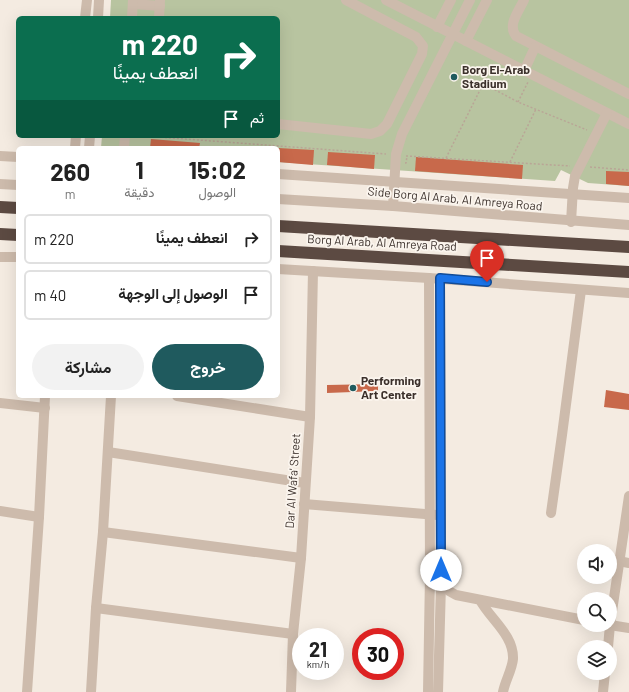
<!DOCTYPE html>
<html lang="ar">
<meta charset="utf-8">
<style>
body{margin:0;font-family:Barlow,Vazirmatn,sans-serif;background:#f2f2f2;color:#222;direction:rtl;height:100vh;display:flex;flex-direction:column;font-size:15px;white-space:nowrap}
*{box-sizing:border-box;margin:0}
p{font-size:13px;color:#767676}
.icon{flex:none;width:22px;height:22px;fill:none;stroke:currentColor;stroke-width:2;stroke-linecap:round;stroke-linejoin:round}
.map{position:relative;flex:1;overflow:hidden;direction:ltr}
.side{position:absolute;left:16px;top:146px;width:264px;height:252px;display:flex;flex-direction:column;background:#fff;border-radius:6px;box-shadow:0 4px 16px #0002;direction:rtl}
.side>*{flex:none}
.top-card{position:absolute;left:16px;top:16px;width:264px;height:122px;border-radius:6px;box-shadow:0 4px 16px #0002;direction:rtl;background:#0b6e4f;color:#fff;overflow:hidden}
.fabs{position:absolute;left:577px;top:544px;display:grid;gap:8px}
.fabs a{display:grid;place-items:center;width:40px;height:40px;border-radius:50%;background:#fff;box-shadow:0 4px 16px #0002;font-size:20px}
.speed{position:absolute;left:292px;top:628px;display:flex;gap:8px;font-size:20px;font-weight:700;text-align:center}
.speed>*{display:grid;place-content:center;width:52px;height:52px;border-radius:50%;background:#fff;box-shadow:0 4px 16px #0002;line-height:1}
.speed small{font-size:10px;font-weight:400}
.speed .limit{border:6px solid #d22;background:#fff;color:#111}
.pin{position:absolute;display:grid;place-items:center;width:34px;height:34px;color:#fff;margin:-41px -17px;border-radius:50% 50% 50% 0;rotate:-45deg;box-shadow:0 0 4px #0007}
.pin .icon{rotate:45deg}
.me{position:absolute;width:44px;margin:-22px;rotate:0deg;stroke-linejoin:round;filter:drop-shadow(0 0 3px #0008)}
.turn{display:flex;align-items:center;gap:14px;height:84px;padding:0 16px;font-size:18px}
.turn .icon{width:52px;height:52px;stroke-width:2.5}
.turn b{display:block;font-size:28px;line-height:34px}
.then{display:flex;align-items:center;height:38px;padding:0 16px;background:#0003;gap:8px;font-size:15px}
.eta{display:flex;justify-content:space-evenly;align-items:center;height:68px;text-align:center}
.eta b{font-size:24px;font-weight:700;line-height:28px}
.action{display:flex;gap:8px;margin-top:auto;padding:8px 16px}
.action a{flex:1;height:46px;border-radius:24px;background:#1f5a5e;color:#fff;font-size:16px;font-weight:700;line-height:46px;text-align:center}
.action a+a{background:#f2f2f2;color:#222}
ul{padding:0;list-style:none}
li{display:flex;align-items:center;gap:12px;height:50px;margin:0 8px 6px;padding:0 8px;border:2px solid #e0e0e0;border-radius:6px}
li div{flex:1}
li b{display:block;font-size:15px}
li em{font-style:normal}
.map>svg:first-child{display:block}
.green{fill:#b8c4a0}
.building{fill:#c8694b}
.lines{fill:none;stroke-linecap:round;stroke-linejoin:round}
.path{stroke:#b9a596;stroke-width:1.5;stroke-dasharray:2 2;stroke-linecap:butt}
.minor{stroke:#cdbbac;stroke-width:10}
.highway{stroke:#5c4a42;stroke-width:12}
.route-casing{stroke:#114b97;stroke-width:10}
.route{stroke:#1a73e8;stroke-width:7}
.poi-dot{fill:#1f5a5e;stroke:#fbf5ee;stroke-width:1.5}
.labels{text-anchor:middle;stroke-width:3.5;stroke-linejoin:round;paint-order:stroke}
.poi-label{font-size:12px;font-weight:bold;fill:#3b302b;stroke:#fbf5ee;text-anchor:start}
.street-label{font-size:12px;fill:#3b302b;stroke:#fbf5ee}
</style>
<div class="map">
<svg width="629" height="692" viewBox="0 0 629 692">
<rect width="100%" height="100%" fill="#f4ebe1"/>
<polygon class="green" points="111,0 629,0 629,186 588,183 561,170 555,181 278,162 278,148 101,148 102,136 278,136 278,18 110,18"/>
<g class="building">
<polygon points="151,139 200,143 199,148 150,148"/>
<polygon points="278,148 314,150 313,165 278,162"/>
<polygon points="328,152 375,155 374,169 327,165"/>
<polygon points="416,157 523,165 522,179 415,171"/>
<polygon points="606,171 629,172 629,186 606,184"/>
<polygon points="378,384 378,391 327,393 327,385"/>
<polygon points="606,390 629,394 629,410 604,407"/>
</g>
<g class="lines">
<g class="path">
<polyline points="484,84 518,102 587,130"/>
<polyline points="518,102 528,82"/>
<polyline points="145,136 386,154"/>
<polyline points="406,156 570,166"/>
<polyline points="446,158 493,64"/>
<polyline points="510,162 536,109"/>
<polyline points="405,163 406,163 407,156"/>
<polyline points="590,167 629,170"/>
</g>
<g class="minor">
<polyline points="386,0 629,124"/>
<path d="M524,0C519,11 507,25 516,36L629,94"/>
<polyline points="133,4 160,6"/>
<polyline points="85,18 87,0"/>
<polyline points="98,18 99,0"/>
<polyline points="132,18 133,0"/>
<polyline points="159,18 160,0"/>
<polyline points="437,27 451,0"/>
<polyline points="466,41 487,0"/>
<polyline points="524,71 535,47"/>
<polyline points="278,124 371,134 380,131 387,124 422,54 423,46 416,37 346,0"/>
<polyline points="75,148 76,136"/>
<polyline points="89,148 90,136"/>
<polyline points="124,148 125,136"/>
<polyline points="0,156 18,157"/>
<polyline points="278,174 629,198"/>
<polyline points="0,184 18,185"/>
<polyline points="278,199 393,206 629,225"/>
<polyline points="393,206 396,154 402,134 470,0"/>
<polyline points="571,222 573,188 575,176 607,113"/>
<polyline points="0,257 18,257"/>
<polyline points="278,269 429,278 629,293"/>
<polyline points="177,396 310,417"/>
<polyline points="0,403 45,408"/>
<polyline points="108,452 305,483"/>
<polyline points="304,504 437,515"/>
<polyline points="0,511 39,517"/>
<polyline points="551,513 562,435 581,290"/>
<polyline points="103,532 301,558"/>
<polyline points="619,561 629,563"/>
<polyline points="437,581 449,591 456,595 584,620"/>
<path d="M480,600C490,619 514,635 513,659C512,670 505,681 503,692"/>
<polyline points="96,608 293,634"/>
<polyline points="610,625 629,496"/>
<polyline points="610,625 629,628"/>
<polyline points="608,647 610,625"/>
<polyline points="27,692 39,517 45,396"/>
<polyline points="91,692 96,608 103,532 111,396"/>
<polyline points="291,692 293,634 301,558 310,417 313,271"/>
<polyline points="428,692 430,575 429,278"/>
<polyline points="438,692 441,584 440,278"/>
<polyline points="603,692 605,673"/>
</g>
<g class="highway">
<polyline points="0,207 18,208"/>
<polyline points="278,226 629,247"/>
<polyline points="0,234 18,235"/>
<polyline points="278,251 629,272"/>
</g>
</g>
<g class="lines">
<g class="route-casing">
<polyline id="route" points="441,570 440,278 487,282"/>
</g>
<use href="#route" class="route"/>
</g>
<g class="poi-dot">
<circle cx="454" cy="77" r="4"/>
<circle cx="353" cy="388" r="4"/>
</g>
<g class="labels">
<g class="poi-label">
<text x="462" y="74">Borg El-Arab<tspan x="462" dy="14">Stadium</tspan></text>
<text x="361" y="385">Performing<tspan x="361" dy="14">Art Center</tspan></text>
</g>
<g class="street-label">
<text transform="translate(455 199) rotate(5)" y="4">Side Borg Al Arab, Al Amreya Road</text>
<text transform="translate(382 243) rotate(3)" y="4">Borg Al Arab, Al Amreya Road</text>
<text transform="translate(293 481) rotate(-86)" y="4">Dar Al Wafa' Street</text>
</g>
</g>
</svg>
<div class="fabs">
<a><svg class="icon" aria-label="sound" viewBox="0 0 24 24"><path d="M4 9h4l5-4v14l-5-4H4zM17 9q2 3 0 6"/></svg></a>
<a><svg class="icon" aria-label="search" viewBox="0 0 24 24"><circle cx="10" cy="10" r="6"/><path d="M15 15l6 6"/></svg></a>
<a><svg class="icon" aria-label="layers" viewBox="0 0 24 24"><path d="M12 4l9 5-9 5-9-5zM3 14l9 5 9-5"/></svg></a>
</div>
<div class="speed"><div>21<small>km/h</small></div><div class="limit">30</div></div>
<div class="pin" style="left:487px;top:282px;background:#d93025"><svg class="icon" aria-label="arrive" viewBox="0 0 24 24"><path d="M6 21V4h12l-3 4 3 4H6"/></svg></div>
<svg class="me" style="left:441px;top:570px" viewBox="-20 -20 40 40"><circle r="19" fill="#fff"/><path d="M0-13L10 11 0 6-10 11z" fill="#1a73e8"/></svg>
<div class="top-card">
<div class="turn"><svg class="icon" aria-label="right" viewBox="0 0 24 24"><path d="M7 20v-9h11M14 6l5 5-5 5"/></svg><div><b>220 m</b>انعطف يمينًا</div></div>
<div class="then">ثم<svg class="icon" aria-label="arrive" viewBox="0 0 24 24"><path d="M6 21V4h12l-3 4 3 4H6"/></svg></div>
</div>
<section class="side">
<div class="eta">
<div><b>15:02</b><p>الوصول</p></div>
<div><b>1</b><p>دقيقة</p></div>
<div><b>260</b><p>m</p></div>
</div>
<ul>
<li><svg class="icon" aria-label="right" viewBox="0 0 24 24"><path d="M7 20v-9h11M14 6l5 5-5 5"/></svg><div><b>انعطف يمينًا</b></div><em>220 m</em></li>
<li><svg class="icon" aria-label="arrive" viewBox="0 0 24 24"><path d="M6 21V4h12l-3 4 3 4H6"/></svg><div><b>الوصول إلى الوجهة</b></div><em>40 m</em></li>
</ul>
<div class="action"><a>خروج</a><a>مشاركة</a></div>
</section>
</div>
